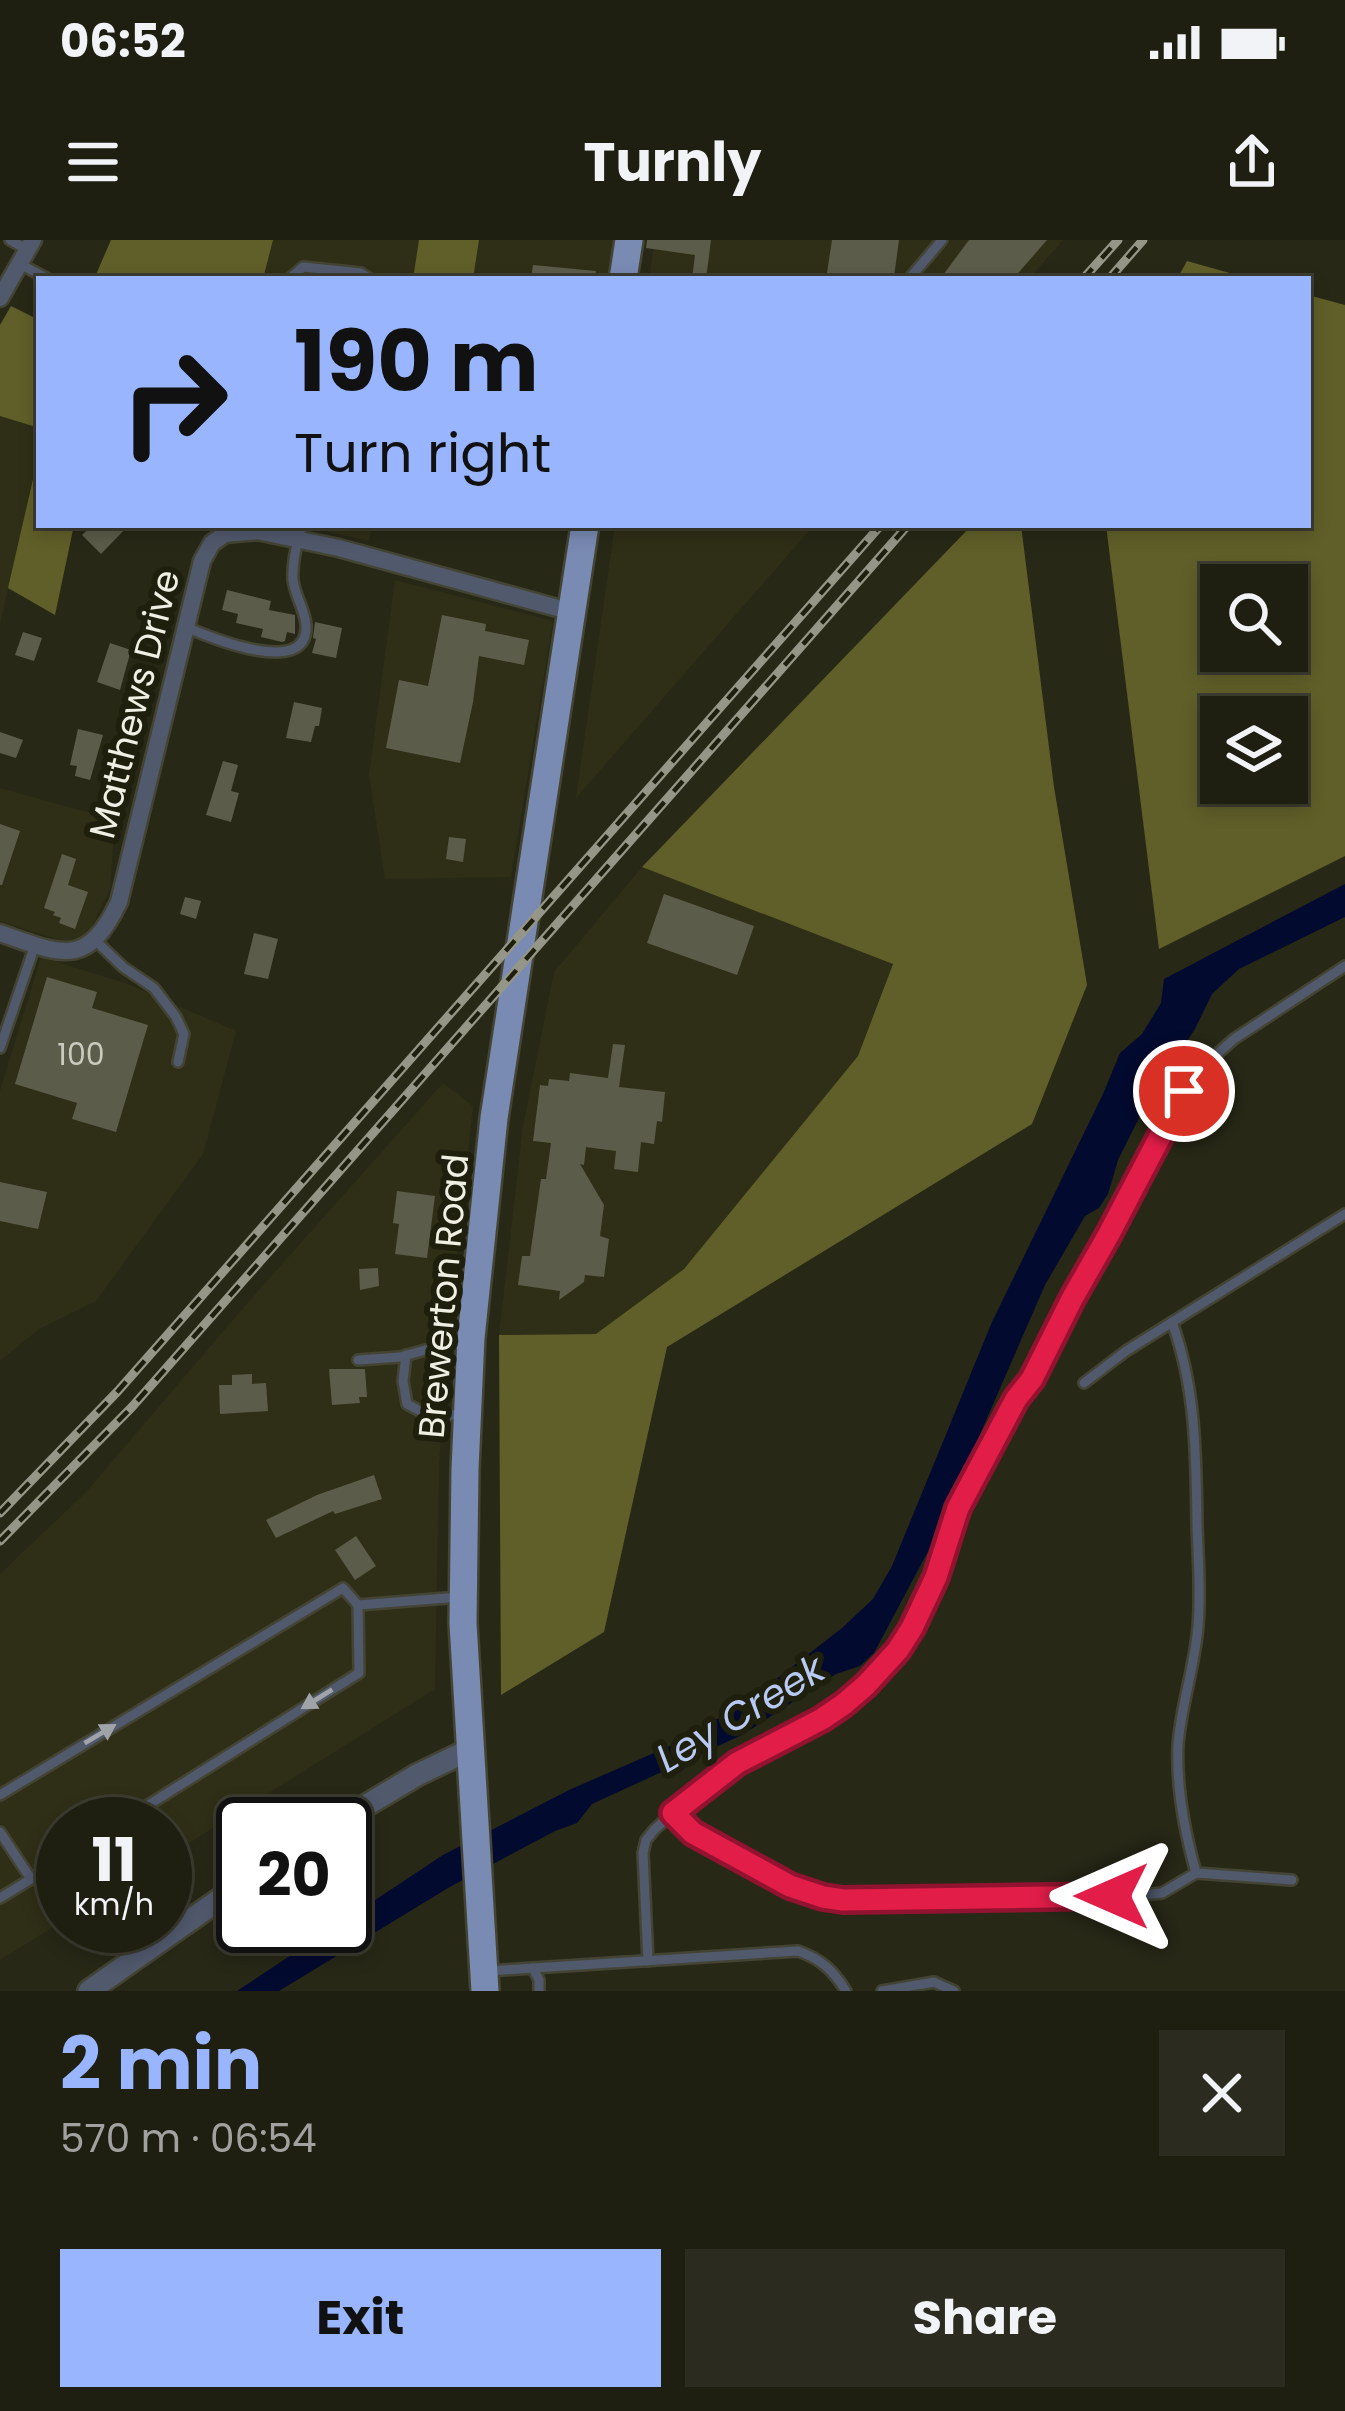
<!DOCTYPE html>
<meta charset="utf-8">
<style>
body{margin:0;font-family:Poppins,sans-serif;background:#2b2b1f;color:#f1f3f6;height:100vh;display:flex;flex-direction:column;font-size:45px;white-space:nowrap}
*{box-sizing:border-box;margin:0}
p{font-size:39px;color:#a1a29f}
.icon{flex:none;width:66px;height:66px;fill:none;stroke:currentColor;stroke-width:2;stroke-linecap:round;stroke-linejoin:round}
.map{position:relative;height:1751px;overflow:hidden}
.sheet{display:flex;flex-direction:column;background:#1e1e11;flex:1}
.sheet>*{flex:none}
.banner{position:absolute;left:36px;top:36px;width:1275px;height:252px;border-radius:0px;box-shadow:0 6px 18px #0003,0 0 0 3px #3c3c31;background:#99b5fd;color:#111;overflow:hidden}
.fabs{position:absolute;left:1200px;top:324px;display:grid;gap:24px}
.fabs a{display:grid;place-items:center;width:108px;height:108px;border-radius:0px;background:#1e1e11;box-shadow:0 6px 18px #0003,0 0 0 3px #3c3c31;font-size:60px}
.speed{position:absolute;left:36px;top:1557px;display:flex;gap:24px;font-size:60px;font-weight:700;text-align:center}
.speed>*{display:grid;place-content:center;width:156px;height:156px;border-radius:50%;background:#1e1e11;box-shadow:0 6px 18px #0003,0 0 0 3px #3c3c31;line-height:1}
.speed small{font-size:30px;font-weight:400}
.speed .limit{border:6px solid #111;border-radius:18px;background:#fff;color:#111}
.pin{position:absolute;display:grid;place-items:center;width:102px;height:102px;color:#fff;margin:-51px;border:6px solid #fff;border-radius:50%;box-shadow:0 3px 12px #0007}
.me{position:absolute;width:132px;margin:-66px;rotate:270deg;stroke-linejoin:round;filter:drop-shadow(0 0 9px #0008)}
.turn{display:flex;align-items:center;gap:42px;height:252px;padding:0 60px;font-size:54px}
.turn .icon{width:156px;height:156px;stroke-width:2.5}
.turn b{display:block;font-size:84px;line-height:102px}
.round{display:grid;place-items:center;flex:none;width:126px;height:126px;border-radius:0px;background:#2b2b1f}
.head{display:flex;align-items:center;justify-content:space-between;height:204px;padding:0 60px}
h1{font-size:72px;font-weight:700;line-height:90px;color:#99b5fd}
.button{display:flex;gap:24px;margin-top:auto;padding:24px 60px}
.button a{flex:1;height:138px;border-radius:0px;background:#99b5fd;color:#111;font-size:48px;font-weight:700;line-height:138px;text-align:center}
.button a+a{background:#2b2b1f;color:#f1f3f6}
.status{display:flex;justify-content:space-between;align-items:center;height:84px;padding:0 60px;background:#1e1e11;direction:ltr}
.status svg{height:33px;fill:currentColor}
header{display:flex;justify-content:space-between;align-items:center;height:156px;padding:0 60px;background:#1e1e11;font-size:54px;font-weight:700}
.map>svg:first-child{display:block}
.built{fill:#2f2f17}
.forest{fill:#605f29;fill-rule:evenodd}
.water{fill:#030a2f}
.building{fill:#5c5c4a}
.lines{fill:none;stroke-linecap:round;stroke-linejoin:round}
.service-casing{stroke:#444434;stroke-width:14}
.minor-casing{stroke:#444434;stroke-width:21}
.tertiary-casing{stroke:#444434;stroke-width:26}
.primary-casing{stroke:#444434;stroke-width:32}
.service{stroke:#51596d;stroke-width:9}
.minor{stroke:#51596d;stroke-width:16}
.tertiary{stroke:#51596d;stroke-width:21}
.primary{stroke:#798ab3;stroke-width:27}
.rail-casing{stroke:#969688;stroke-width:9}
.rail{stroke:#1f1f0e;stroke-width:4.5;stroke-dasharray:14;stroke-linecap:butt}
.oneway{fill:#a0a4a8}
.route-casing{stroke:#92132f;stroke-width:30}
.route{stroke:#e11d48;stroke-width:21}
.labels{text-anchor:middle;stroke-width:12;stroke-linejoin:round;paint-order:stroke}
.number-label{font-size:30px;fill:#cacabe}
.street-label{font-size:36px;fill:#efefe4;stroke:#1f1f0e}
.water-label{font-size:39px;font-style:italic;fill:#b8c9f4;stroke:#1f1f0e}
</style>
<div class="status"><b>06:52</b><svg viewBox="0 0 49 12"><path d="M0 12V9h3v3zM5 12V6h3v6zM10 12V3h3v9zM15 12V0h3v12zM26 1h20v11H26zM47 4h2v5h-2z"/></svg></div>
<header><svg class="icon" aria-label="menu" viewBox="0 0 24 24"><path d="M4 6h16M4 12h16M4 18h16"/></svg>Turnly<svg class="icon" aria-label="share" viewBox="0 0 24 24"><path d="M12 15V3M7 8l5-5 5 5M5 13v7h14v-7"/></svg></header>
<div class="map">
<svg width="1345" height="1751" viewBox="0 0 1345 1751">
<rect width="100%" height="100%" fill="#282817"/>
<g class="built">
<polygon points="273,0 420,0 414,39 263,39"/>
<polygon points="479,0 615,0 609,39 473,39"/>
<polygon points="655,0 1063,0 1029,39 649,39"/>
<polygon points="0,176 39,188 39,213 0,384"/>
<polygon points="299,285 372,285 369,301"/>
<polygon points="615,285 814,285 576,558"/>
<polygon points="395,340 553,381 511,637 385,639 369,535"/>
<polygon points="0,548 115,580 110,649 87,697 68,703 0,681"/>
<polygon points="642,627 893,723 858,816 684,1029 596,1094 499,1095 523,886 554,732"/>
<polygon points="41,717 125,743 236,791 203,914 96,1061 39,1089 0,1121 0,851"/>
<polygon points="443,843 473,866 450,1078 439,1224 435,1449 165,1618 165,1584 63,1584 63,1681 0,1720 0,1334 86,1252 250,1060"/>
</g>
<g class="forest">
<polygon points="111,0 273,0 263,39 94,39"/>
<polygon points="419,0 479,0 473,39 413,39"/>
<polygon points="1187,21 1251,39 1177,39"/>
<path d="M1308,55L1345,65V616L1159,709L1106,285H1308ZM1287,345V411H1221V345ZM1221,477H1287V543H1221Z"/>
<polygon points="11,66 39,80 39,188 0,176 0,85"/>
<polygon points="39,213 39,285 74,285 55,375 8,348"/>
<polygon points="972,285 1021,285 1054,547 1087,745 1032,884 667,1107 604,1392 501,1455 499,1095 596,1094 684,1029 858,816 893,724 642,627"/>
</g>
<polygon class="water" points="1345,644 1345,677 1239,729 1212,754 1195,789 1150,856 1118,920 1108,954 1099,968 1085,976 1045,1045 934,1300 874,1413 860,1426 836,1434 742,1495 592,1564 577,1583 555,1591 448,1648 279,1751 237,1751 335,1686 345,1686 345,1680 443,1615 569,1550 670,1506 747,1462 842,1388 873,1359 892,1326 992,1082 1103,854 1120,813 1142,794 1161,763 1164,739"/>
<g class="building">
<polygon points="647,0 711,0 706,39 692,39 695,15 646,8"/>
<polygon points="832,0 899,0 894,37 866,34 865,39 826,39"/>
<polygon points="969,0 1047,0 1013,39 940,39"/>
<polygon points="533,25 596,31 595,39 531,39"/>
<polygon points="93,285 129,285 101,314 82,295"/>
<polygon points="227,350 271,361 269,370 295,375 295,394 287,392 285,401 282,402 261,397 263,389 236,383 238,374 222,370"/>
<polygon points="442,375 486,384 485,391 529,400 524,425 479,416 473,462 460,523 386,508 399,440 428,446"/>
<polygon points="315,382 342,388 336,418 312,413 316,399 313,398"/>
<polygon points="23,392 42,398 34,421 15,415"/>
<polygon points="110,403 131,410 120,450 97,442"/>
<polygon points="294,462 322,468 319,486 315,486 311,502 286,498"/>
<polygon points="78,489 103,495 90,540 75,536 77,526 70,525"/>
<polygon points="0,492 23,500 16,518 0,513"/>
<polygon points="223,521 238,525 231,551 239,553 231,582 206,575"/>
<polygon points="0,584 20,591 2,645 0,645"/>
<polygon points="449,597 466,599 463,622 446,619"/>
<polygon points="62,614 76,619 68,645 88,652 75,689 59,683 61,678 53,675 55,672 44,668"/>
<polygon points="664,654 754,686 737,735 647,703"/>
<polygon points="185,657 201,661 196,679 180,674"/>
<polygon points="254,693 278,699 268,739 244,734"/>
<polygon points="47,737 97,752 92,768 148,785 116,892 72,879 77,863 15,844"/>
<polygon points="613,804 625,805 619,847 665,852 662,882 657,881 654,904 641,902 638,932 614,929 616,911 586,907 584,925 580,924 604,965 600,996 609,999 604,1037 585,1035 584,1042 559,1060 560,1051 518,1045 522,1016 530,1016 541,939 546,939 551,903 533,901 540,845 548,846 549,839 569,841 570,833 608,838"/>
<polygon points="0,942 47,952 38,989 0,981"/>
<polygon points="397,951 435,956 427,1018 395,1014 399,984 393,983"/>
<polygon points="378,1028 379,1046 360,1050 359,1029"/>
<polygon points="329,1129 365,1129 367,1157 359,1157 360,1163 332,1165"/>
<polygon points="252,1134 252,1144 266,1143 268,1171 220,1174 219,1145 232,1145 232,1135"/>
<polygon points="374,1235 382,1259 335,1274 333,1271 276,1298 266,1280 317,1255"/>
<polygon points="356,1296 376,1326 355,1340 335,1310"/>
</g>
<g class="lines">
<g class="service-casing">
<g id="service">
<polyline points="10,0 28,10"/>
<polyline points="20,24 48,39"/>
<polyline points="289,39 303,27 361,33 370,39"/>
<polyline points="909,39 942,0"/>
<path d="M186,387C209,397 309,439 306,385C305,370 295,356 293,340C292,323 297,302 302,285"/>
<polyline points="95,700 123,727 154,748 176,777 184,794 178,822"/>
<polyline points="0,808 35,705"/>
<path d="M1172,1082C1196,1148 1196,1215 1197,1284C1198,1318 1201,1352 1198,1386C1195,1426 1181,1465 1178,1505C1176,1547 1185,1593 1196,1633"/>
<polyline points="406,1115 403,1141 407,1164 422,1172 464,1176"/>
<polyline points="358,1120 400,1117 440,1106 465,1103"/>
<polyline points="1084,1143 1126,1111 1345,974"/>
<polyline points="358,1365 460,1357"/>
<polyline points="0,1555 343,1348 358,1365 359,1433 118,1584"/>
<polyline points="673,1573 693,1593 791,1646 823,1657 843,1660 1142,1655 1162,1653 1196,1633 1292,1640"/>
<polyline points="0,1592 31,1639 63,1619"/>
<polyline points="0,1658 31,1639"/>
<polyline points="648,1721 643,1613 646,1600 655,1589 716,1536 737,1523 822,1479 866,1445 898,1410 925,1364 959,1268 1016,1159 1032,1139 1071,1059 1109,994 1184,851 1208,822 1234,799 1345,726"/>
<path d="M533,1728L798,1711C821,1719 833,1730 846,1751"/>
<polyline points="489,1731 533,1728 539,1740 539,1751"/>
<polyline points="882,1751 934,1742 954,1751"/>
</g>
</g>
<g class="minor-casing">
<g id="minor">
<polyline points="0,58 33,0"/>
<path d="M0,693C61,714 86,730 119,662L202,321L212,303L225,294L257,291L339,308L572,372"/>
</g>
</g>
<g class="tertiary-casing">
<g id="tertiary">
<polyline points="335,1584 417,1535 469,1510"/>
<polyline points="89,1751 243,1643"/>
</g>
</g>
<g class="primary-casing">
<g id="primary">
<polyline points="623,39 629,0"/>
<polyline points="485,1751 463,1383 465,1229 471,1098 494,878 585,285"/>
</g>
</g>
<use href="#service" class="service"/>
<use href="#minor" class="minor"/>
<use href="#tertiary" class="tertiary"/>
<use href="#primary" class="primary"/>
<g class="rail-casing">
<g id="rail">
<polyline points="1083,39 1118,0"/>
<polyline points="1109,39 1143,0"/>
<polyline points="0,1273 118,1151 881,285"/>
<polyline points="0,1301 132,1167 908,285"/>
</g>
</g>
<use href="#rail" class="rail"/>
</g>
<defs><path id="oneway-solid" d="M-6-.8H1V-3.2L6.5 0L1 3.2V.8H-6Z" transform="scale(3)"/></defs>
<g class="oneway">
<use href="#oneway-solid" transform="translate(317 1459) rotate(148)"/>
<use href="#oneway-solid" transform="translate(100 1494) rotate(-31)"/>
</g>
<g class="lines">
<g class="route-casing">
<polyline id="route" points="1112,1656 843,1660 823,1657 790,1646 693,1593 673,1573 737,1523 822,1479 844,1464 866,1445 898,1410 912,1388 936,1337 958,1268 1016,1159 1032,1139 1072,1059 1109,994 1184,851"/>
</g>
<use href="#route" class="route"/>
</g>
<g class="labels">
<g class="number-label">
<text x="81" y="825">100</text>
</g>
<g class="street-label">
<text transform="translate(134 464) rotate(-76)" y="13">Matthews Drive</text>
<text transform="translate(443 1056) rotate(-85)" y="13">Brewerton Road</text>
</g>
<g class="water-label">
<text transform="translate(740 1473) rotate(-31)" y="14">Ley Creek</text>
</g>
</g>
</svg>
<div class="fabs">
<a><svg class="icon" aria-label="search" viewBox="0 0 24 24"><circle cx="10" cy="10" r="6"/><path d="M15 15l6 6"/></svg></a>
<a><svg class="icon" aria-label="layers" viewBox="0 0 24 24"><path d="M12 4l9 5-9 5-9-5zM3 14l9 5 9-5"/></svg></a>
</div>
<div class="speed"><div>11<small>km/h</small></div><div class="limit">20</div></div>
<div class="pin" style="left:1184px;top:851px;background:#d93025"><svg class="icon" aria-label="arrive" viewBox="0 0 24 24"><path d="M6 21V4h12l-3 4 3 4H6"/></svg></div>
<svg class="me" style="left:1112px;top:1656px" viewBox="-20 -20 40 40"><path d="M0-17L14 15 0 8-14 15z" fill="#e11d48" stroke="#fff" stroke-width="4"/></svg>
<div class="banner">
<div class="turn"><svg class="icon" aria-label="right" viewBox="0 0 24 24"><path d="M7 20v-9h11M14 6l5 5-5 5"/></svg><div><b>190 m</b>Turn right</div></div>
</div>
</div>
<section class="sheet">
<div class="head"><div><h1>2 min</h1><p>570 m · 06:54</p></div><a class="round"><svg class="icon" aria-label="close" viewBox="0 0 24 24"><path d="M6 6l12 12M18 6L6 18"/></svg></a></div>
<div class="button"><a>Exit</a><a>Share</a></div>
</section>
